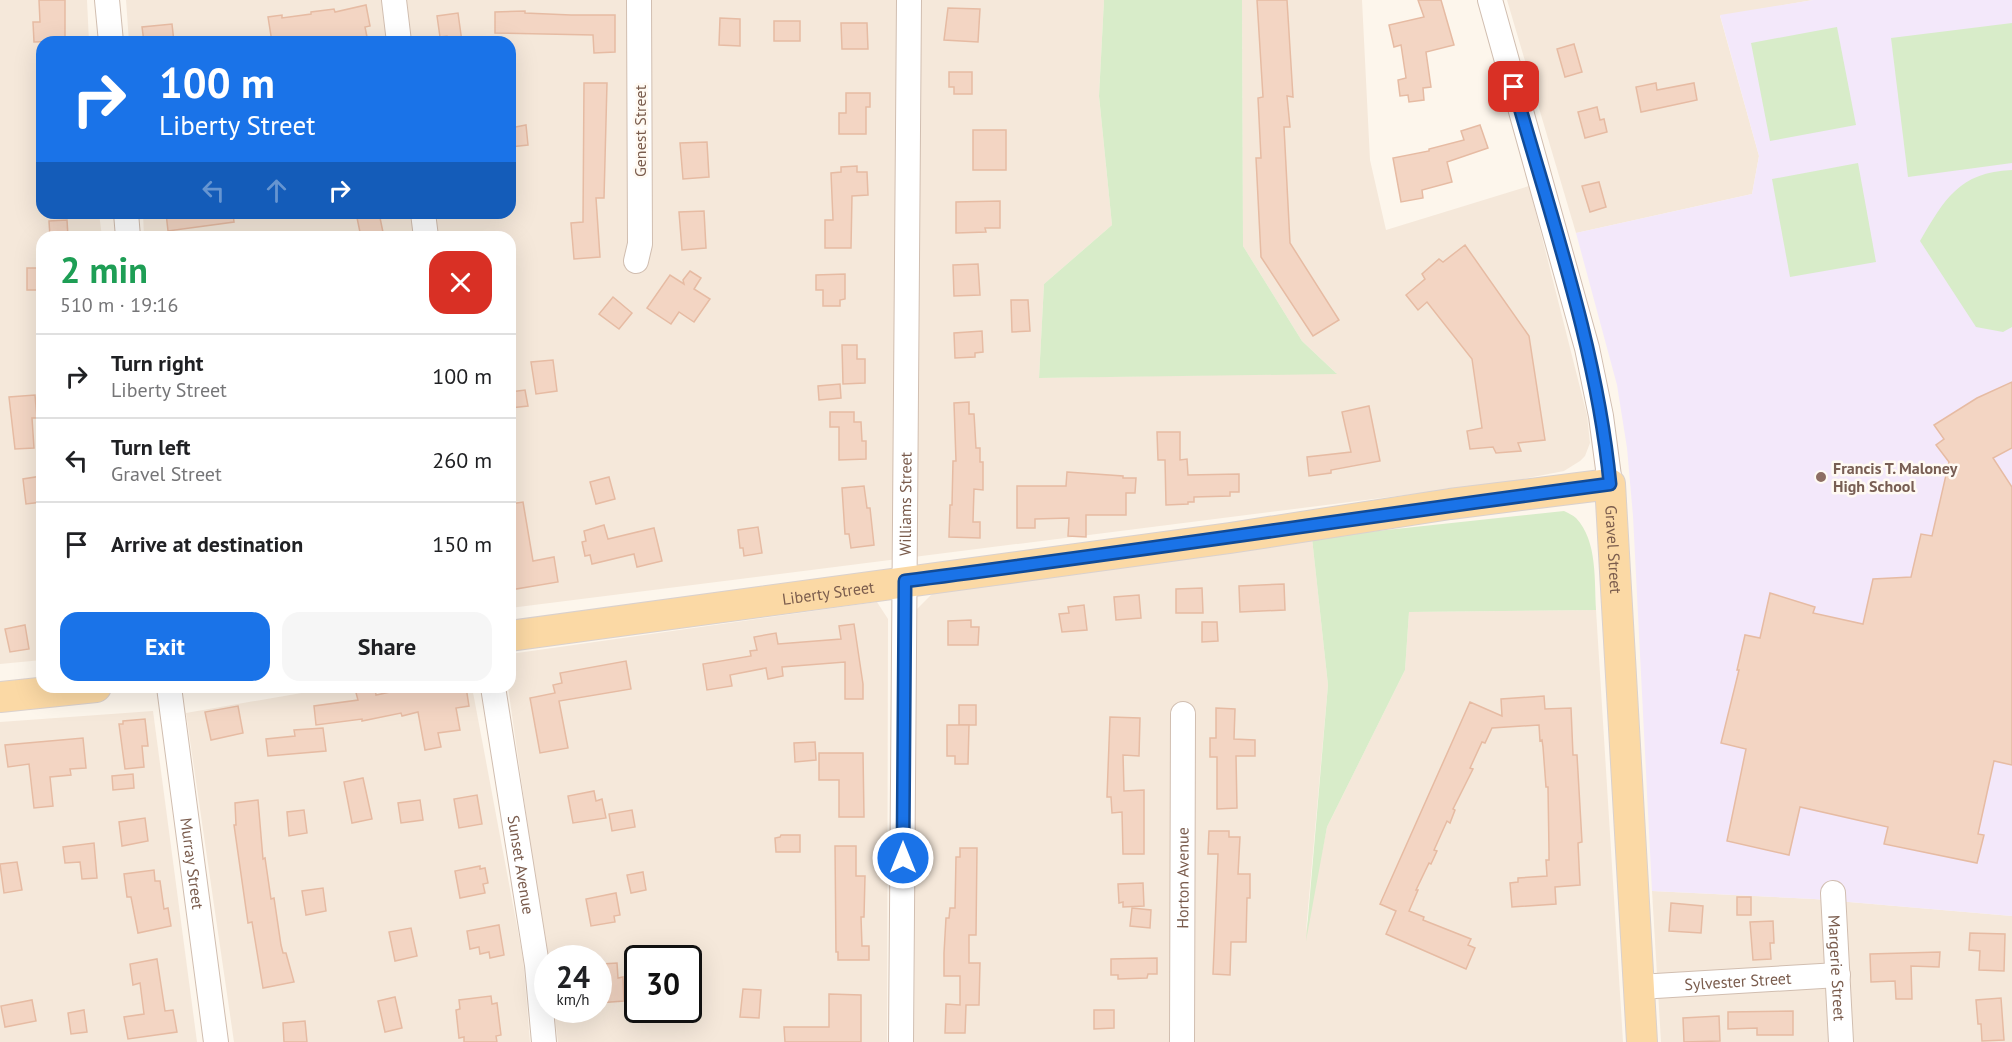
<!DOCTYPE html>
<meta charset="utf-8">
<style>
body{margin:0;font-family:"PT Sans",sans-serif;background:#f6f6f6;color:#202124;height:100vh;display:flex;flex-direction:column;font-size:22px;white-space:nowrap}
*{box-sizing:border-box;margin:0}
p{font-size:20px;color:#757577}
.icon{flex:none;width:33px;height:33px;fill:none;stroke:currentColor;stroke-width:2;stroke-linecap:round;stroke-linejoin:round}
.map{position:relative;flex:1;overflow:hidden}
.drawer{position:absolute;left:36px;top:231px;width:480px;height:462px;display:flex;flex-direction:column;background:#fff;border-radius:18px;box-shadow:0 6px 24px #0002}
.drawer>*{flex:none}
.guide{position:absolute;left:36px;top:36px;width:480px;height:183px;border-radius:18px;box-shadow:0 6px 24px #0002;background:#1a73e8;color:#fff;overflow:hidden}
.speed{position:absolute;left:534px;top:945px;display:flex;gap:12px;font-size:30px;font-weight:700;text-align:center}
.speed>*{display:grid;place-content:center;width:78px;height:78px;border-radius:50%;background:#fff;box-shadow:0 6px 24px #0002;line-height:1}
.speed small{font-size:15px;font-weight:400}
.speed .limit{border:3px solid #111;border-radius:9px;background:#fff;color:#111}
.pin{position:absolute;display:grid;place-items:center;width:51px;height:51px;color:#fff;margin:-26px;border-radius:12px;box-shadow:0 3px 9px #0006}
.me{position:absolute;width:66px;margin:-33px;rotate:0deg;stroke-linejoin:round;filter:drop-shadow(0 0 4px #0008)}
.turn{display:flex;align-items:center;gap:21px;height:126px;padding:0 24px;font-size:27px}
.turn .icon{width:78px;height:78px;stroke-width:2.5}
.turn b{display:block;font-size:42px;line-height:51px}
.lanes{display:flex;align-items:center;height:57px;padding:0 24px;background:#0003;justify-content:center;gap:30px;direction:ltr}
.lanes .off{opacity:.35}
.round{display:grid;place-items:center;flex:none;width:63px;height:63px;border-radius:18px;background:#f6f6f6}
.summary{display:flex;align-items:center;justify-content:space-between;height:102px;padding:0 24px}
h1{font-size:36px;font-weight:600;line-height:45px;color:#1e9e55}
.button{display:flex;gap:12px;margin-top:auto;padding:12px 24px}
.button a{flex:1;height:69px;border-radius:18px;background:#1a73e8;color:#fff;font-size:24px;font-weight:600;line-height:69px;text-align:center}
.button a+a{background:#f6f6f6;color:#202124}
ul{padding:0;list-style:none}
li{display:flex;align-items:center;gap:18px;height:84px;padding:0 24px;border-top:2px solid #e0e0e0}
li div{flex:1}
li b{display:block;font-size:22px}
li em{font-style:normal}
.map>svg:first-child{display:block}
.residential{fill:#f5e8da;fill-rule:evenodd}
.education{fill:#f3e8fa}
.green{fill:#d8ecc9}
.building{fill:#f3d5c3;stroke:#e6bba3;stroke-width:1.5}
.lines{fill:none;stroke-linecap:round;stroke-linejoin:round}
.minor-casing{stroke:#d1beb0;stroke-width:26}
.major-casing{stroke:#dad1cd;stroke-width:32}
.minor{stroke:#fff;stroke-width:24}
.major{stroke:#fbd9a5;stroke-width:30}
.route-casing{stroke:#114b97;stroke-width:15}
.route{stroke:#1a73e8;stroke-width:10}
.education-dot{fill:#8d6e63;stroke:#fffaf3;stroke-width:2}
.labels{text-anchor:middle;stroke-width:5;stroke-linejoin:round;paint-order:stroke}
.street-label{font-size:16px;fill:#7a5c4d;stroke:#fffaf3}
.education-label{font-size:16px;font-weight:bold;fill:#785e54;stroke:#fffaf3;text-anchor:start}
</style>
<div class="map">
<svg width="2012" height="1042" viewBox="0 0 2012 1042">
<rect width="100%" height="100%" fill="#fdf6ec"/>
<g class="residential">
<polygon points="0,0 87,0 89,42 42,42 42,213 99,213 102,237 42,237 42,660 0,664"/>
<polygon points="126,0 1104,0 1099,96 1112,225 1044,284 1039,378 1336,373 1302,341 1243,246 1242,0 1362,0 1370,160 1386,230 1529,186 1587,415 1590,443 1585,456 1580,461 1564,471 1482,487 1421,493 510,608 510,237 144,237 143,213 510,213 510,42 129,42"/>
<polygon points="1507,0 1813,0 1720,16 1759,156 1752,194 1576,233"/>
<polygon points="1312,538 1328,685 1306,931 1327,827 1405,670 1409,612 1596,610 1623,1042 914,1042 916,610 932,594"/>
<path d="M877,602L888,619L887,1042H558L554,1010H598V958H548L547,962L508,687H510V654ZM638,958H688V1010H638Z"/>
<polygon points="336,687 472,687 523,958 530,1042 234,1042 186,713"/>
<polygon points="153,711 197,1042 0,1042 0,722"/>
<polygon points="1652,891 1814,899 2012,916 2012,1042 1661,1042"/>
</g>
<polygon class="education" points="1813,0 2012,0 2012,916 1814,899 1652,891 1633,516 1627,448 1617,385 1576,233 1752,194 1759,156 1720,15"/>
<g class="green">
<polygon points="1104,0 1242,0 1243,246 1302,341 1337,374 1039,378 1044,284 1112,225 1099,96"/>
<polygon points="2012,23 2012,163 1908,177 1891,38"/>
<polygon points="1837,27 1856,125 1770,141 1751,43"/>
<polygon points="1858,163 1876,262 1790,277 1772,179"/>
<path d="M2012,170V327L2003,332L1976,327L1920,241C1944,200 1959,172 2012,170Z"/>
<path d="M1564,511C1568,513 1573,515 1576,518C1598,541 1594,582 1596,610L1409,612L1405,670L1327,827L1306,941L1328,685L1312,538Z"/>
</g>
<g class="building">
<polygon points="39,0 65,0 65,41 34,42 33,22 40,22"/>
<polygon points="1257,0 1287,0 1293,97 1287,96 1290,127 1284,127 1290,243 1339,320 1313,336 1261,257 1256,158 1261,158 1258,98 1263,97"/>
<polygon points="1418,0 1441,0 1454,45 1426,52 1431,87 1423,88 1424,100 1409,102 1408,95 1400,96 1398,80 1406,78 1401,45 1394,47 1389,25 1424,17"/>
<polygon points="366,5 370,26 365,27 367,37 348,40 348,38 315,42 314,38 272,42 268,17 282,15 282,18 311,14 311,12 334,9 335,12"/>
<polygon points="948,8 980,9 978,42 944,40"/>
<polygon points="525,11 525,13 571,15 615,15 615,52 594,53 593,35 495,33 495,12"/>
<polygon points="458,13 462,42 448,42 447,36 440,37 437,16"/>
<polygon points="720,18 740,19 740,46 719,45"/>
<rect x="774" y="21" width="26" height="20"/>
<polygon points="841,23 867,23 868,49 842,49"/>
<polygon points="172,24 174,42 144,42 142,27"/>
<polygon points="1574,44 1582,72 1565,77 1557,49"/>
<polygon points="949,72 972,72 972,94 954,94 954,87 949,87"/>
<polygon points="584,83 607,83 604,198 596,198 600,257 574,259 571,223 583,222"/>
<polygon points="1656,83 1657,90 1694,83 1697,100 1641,112 1636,87"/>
<polygon points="846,93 870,93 870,107 866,107 866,134 839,134 839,113 846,113"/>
<polygon points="1597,107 1600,120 1604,119 1607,132 1585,138 1578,112"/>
<polygon points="526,125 528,145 510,147 510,128"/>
<polygon points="1480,125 1488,148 1447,162 1452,182 1422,190 1423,198 1401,202 1393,158 1429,151 1429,149 1464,140 1461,131"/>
<rect x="973" y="130" width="33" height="40"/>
<polygon points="707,142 709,177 683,179 680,143"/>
<polygon points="857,166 857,172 867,172 868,195 852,196 851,248 825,248 825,220 833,220 831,173 841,172 841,167"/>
<polygon points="1599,182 1606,207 1590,212 1582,186"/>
<polygon points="1000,201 1000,228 985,228 986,232 956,233 956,202"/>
<polygon points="704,211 706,248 682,250 679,212"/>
<polygon points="166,213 233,213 234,222 168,231"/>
<polygon points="356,213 379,213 384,237 361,237"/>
<polygon points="67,220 68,237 50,237 49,221"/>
<polygon points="1465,245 1529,336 1545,440 1518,443 1521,451 1496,453 1493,447 1470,449 1467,431 1482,428 1472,359 1427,302 1418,310 1406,295 1425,279 1422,274 1439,259 1443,262"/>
<polygon points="978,264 980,295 954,296 953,265"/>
<rect x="27" y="268" width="15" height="22"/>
<polygon points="690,271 701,278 694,289 710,299 694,322 679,312 671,324 647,308 670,275 684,284 683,280"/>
<polygon points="845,274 845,299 840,300 840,306 823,306 823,290 816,290 816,275"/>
<polygon points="613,297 632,313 619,329 599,314"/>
<polygon points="1011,300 1028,300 1030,331 1012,332"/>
<polygon points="982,331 983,352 975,353 975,357 955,358 954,333"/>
<polygon points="842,345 857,345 857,359 865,359 865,383 843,384"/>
<polygon points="553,360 557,391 536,394 531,362"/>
<polygon points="2012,382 2012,448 1993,458 2012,487 2012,765 1994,761 1978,834 1984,835 1977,863 1884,844 1888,827 1800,807 1789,855 1727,841 1746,749 1721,743 1739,670 1737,670 1745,635 1760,638 1770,593 1815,607 1813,613 1863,624 1873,579 1911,577 1921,534 1932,536 1949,462 1936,445 1944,439 1934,425 1977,398"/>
<polygon points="840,384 841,398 819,400 818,386"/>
<polygon points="525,390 528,406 510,408 510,392"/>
<polygon points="35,395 37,418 32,418 34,448 15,449 9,397"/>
<polygon points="969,402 969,414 974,414 976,448 980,448 980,462 983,462 983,490 974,489 973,522 980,522 980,538 949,537 950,505 952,505 953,461 956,461 954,403"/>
<polygon points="1369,406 1380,461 1331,470 1331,473 1309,476 1307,457 1351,452 1342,412"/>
<polygon points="830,412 854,412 854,422 861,422 862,441 866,441 866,459 839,460 839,427 830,427"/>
<polygon points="1157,432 1180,432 1180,460 1187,459 1188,475 1239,474 1239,492 1230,492 1230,496 1194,497 1194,502 1188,502 1188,504 1166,505 1165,460 1158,460"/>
<polygon points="1067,472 1123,476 1123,478 1136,478 1135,493 1126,493 1126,515 1086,515 1086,537 1068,536 1069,518 1035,519 1035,528 1017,528 1017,486 1066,486"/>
<polygon points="42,476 42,502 26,504 23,479"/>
<polygon points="609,477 615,499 596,504 590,482"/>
<polygon points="864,486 867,508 870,508 874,545 851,548 849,534 845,534 842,488"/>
<polygon points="523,502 533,561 554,557 558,582 510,590 510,504"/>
<polygon points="604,525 608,539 654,528 662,561 637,567 634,554 592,564 590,555 585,556 582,542 586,541 584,531"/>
<polygon points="758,527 762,553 744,556 743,548 740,548 738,530"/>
<polygon points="1284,584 1285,610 1240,612 1239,586"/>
<polygon points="1202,588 1203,613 1176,613 1176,589"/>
<polygon points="1139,595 1141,618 1116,620 1114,597"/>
<polygon points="1084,605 1087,630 1062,632 1059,614 1069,613 1068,607"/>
<polygon points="971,620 971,627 979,627 978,645 948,645 948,621"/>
<polygon points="1202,622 1217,622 1218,641 1202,642"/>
<polygon points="854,624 863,684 863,699 845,699 845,662 782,667 783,676 768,679 766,668 730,675 732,686 707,690 703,664 751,656 750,651 757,650 754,637 776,633 778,644 841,639 839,626"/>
<polygon points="25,625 29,649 10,652 5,629"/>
<polygon points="626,661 631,689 559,701 568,748 540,753 530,698 555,693 553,685 562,683 560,673"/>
<polygon points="365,687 375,687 376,695 413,687 417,687 417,690 436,687 466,687 469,706 456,708 460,730 438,733 441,747 425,750 418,712 402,716 401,713 362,721 362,719 316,725 314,706 358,700 355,689"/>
<polygon points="1544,696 1545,709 1571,708 1573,755 1577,755 1582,842 1578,843 1580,885 1555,887 1556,904 1512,907 1510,883 1518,882 1518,878 1547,876 1546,860 1549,860 1549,852 1548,787 1546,787 1543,747 1542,740 1540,741 1539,725 1492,728 1485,743 1482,742 1470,768 1473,769 1453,809 1455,810 1450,823 1447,821 1434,850 1437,851 1431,864 1429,863 1416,890 1418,890 1409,911 1424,917 1423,920 1471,939 1468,945 1475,948 1466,969 1386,934 1396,911 1380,904 1470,702 1502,716 1501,699"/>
<rect x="959" y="705" width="17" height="20"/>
<polygon points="238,706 243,733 211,740 205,712"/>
<polygon points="1216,708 1235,709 1234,739 1255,740 1255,756 1236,756 1237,808 1217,809 1217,757 1210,757 1210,738 1216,738"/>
<polygon points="1110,717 1140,718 1139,756 1123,755 1124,791 1144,790 1144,854 1123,854 1122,812 1112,813 1111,797 1107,797"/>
<polygon points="145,719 148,746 142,746 144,767 125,769 119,724 123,724 123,721"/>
<polygon points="947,725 969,725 968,764 955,764 955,756 947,756"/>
<polygon points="323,728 326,751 268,756 266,739 295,736 294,730"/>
<polygon points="83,738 86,768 70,769 71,775 50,777 53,806 34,808 29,764 8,767 5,745"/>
<polygon points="815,742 816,760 795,762 794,743"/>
<polygon points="819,753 863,753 864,817 839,817 839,780 819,780"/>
<polygon points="133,774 134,788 113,790 112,776"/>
<polygon points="363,778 372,819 352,823 344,782"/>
<polygon points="594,791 596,801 602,799 606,818 573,823 568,796"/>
<polygon points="477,795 482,824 459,828 454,799"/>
<polygon points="258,800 263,859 265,858 271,899 274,898 281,945 283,953 286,953 294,982 263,988 252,922 248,923 234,825 236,825 235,803"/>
<polygon points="420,800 423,820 401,823 398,803"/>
<polygon points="304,810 307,833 289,836 287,812"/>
<polygon points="632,810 635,827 612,831 609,814"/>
<polygon points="145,818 148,841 122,846 119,822"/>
<polygon points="1209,831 1229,831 1229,837 1240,837 1238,874 1250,874 1250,898 1247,898 1246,942 1231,942 1230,975 1213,974 1218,854 1208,854"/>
<polygon points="781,835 800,835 800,852 776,852 775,838 780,837"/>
<polygon points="94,843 97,878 82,879 80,862 65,863 63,847"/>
<polygon points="835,846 856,846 856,876 865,876 864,917 861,917 862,946 869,946 869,960 838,960 838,952 836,952"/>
<polygon points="960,848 977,848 976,935 969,935 969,963 980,963 979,1005 966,1005 965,1033 945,1033 946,1004 960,1005 960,976 944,976 944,953 946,918 949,918 950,908 955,908 956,857 960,857"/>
<polygon points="17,862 22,890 4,893 0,864"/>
<polygon points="480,866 480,869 485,868 488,883 483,884 485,893 460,898 455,871"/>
<polygon points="154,870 155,881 160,881 164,909 168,908 171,926 138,933 131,897 127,897 124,874"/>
<polygon points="643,872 646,890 631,893 627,875"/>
<polygon points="1143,883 1144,906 1123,907 1123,902 1119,903 1118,884"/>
<polygon points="323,888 326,911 306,915 302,891"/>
<polygon points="616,893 620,915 614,916 615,922 591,926 586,899"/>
<rect x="1737" y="897" width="14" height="18"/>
<polygon points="1671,903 1703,906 1701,933 1669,931"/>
<polygon points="1132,908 1151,910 1150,928 1130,926"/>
<polygon points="1773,921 1774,943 1770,943 1771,959 1753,960 1750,922"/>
<polygon points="499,925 504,955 490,958 489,952 480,954 479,947 470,949 467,931"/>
<polygon points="411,928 417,956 395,961 389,932"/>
<polygon points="1970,933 2005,934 2004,971 1979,970 1980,951 1969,950"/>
<polygon points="1940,952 1939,967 1911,966 1912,999 1896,999 1895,981 1871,982 1870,954"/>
<polygon points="1157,958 1157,974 1148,974 1147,978 1118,979 1118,975 1111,975 1111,959"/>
<polygon points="157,959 165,1011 173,1010 177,1032 128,1039 124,1017 144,1014 140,983 133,985 130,964"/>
<polygon points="617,963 618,978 623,977 624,1001 598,1003 598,969 603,968 602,964"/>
<polygon points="743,989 761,990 759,1018 740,1017"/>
<polygon points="829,994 861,995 861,1042 785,1042 784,1027 829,1027"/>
<polygon points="491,996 492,1004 497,1003 501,1035 496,1036 497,1042 464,1042 464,1037 459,1038 456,1010 460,1009 459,1000"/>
<polygon points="395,997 402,1028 385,1032 378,1001"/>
<polygon points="2001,998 2004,1040 1982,1041 1981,1024 1978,1024 1976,1000"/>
<polygon points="32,1000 36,1021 5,1027 1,1006"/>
<polygon points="84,1010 87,1032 71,1034 68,1013"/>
<polygon points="1094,1010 1114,1010 1114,1028 1094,1029"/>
<polygon points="1793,1011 1793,1035 1757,1035 1757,1028 1728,1029 1728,1012"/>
<polygon points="1719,1016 1720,1041 1684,1042 1683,1018"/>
<polygon points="305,1021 307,1042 284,1042 283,1023"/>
</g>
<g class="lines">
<g class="minor-casing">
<g id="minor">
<polyline points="107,0 111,42"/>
<polyline points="394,0 399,42"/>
<polyline points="1490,0 1587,348 1601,416 1610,484"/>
<polyline points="126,213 128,237"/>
<polyline points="423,213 426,237"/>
<polyline points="636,261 640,244 639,0"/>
<path id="s1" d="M169,687L216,1042"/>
<path id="s2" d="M493,687L537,965L544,1042"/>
<path id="s3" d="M1833,893L1841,1042"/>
<path id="s4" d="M1639,987L1838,975"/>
<path id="s5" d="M901,1042L909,0"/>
<path id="s6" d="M1182,1042L1183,714"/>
</g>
</g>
<g class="major-casing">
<g id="major">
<path id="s7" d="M510,636L1230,538L1450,504L1610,484L1642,1042"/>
<polyline points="0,697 96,687"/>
</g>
</g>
<use href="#minor" class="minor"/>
<use href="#major" class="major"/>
</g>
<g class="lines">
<g class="route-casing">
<path id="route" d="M903,858L905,581C1140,551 1375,515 1610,484C1597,349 1551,218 1514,87"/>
</g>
<use href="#route" class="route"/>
</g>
<circle class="education-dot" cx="1821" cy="477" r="6"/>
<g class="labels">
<g class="street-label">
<text transform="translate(640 131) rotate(-90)" y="6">Genest Street</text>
<text dy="6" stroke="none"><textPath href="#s5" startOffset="538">Williams Street</textPath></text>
<text dy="6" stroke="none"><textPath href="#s7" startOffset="1176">Gravel Street</textPath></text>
<text dy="6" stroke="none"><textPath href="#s7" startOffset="321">Liberty Street</textPath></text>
<text dy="6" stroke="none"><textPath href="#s1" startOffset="178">Murray Street</textPath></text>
<text dy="6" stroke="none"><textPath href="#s2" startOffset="180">Sunset Avenue</textPath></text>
<text dy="6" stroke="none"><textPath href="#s6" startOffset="164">Horton Avenue</textPath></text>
<text dy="6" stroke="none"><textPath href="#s3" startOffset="75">Margerie Street</textPath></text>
<text dy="6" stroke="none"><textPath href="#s4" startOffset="99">Sylvester Street</textPath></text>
</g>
<g class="education-label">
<text x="1833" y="474">Francis T. Maloney<tspan x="1833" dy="18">High School</tspan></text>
</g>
</g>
</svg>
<div class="speed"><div>24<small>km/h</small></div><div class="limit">30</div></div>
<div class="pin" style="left:1514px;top:87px;background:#d93025"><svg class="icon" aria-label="arrive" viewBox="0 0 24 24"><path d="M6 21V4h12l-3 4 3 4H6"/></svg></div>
<svg class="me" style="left:903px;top:858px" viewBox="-20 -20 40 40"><circle r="17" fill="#1a73e8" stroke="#fff" stroke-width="3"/><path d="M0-11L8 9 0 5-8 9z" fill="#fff"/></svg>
<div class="guide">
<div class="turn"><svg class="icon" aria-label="right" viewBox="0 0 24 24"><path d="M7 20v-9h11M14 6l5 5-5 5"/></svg><div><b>100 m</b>Liberty Street</div></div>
<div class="lanes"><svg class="icon off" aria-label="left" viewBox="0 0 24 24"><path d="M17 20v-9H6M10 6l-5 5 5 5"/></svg><svg class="icon off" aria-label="ahead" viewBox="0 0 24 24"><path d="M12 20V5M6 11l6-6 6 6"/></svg><svg class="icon" aria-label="right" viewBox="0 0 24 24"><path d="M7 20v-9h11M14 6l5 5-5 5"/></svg></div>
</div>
<section class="drawer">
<div class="summary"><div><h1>2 min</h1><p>510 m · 19:16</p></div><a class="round" style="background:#d93025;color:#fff"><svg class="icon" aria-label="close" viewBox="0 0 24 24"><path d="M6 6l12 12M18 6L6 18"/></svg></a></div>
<ul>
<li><svg class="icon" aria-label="right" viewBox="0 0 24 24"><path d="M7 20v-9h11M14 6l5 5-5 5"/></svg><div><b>Turn right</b><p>Liberty Street</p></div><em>100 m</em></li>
<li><svg class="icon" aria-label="left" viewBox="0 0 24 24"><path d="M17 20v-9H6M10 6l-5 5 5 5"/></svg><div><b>Turn left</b><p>Gravel Street</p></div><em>260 m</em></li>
<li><svg class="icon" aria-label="arrive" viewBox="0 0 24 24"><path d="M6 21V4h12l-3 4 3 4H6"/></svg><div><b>Arrive at destination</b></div><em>150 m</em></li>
</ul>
<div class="button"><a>Exit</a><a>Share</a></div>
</section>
</div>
